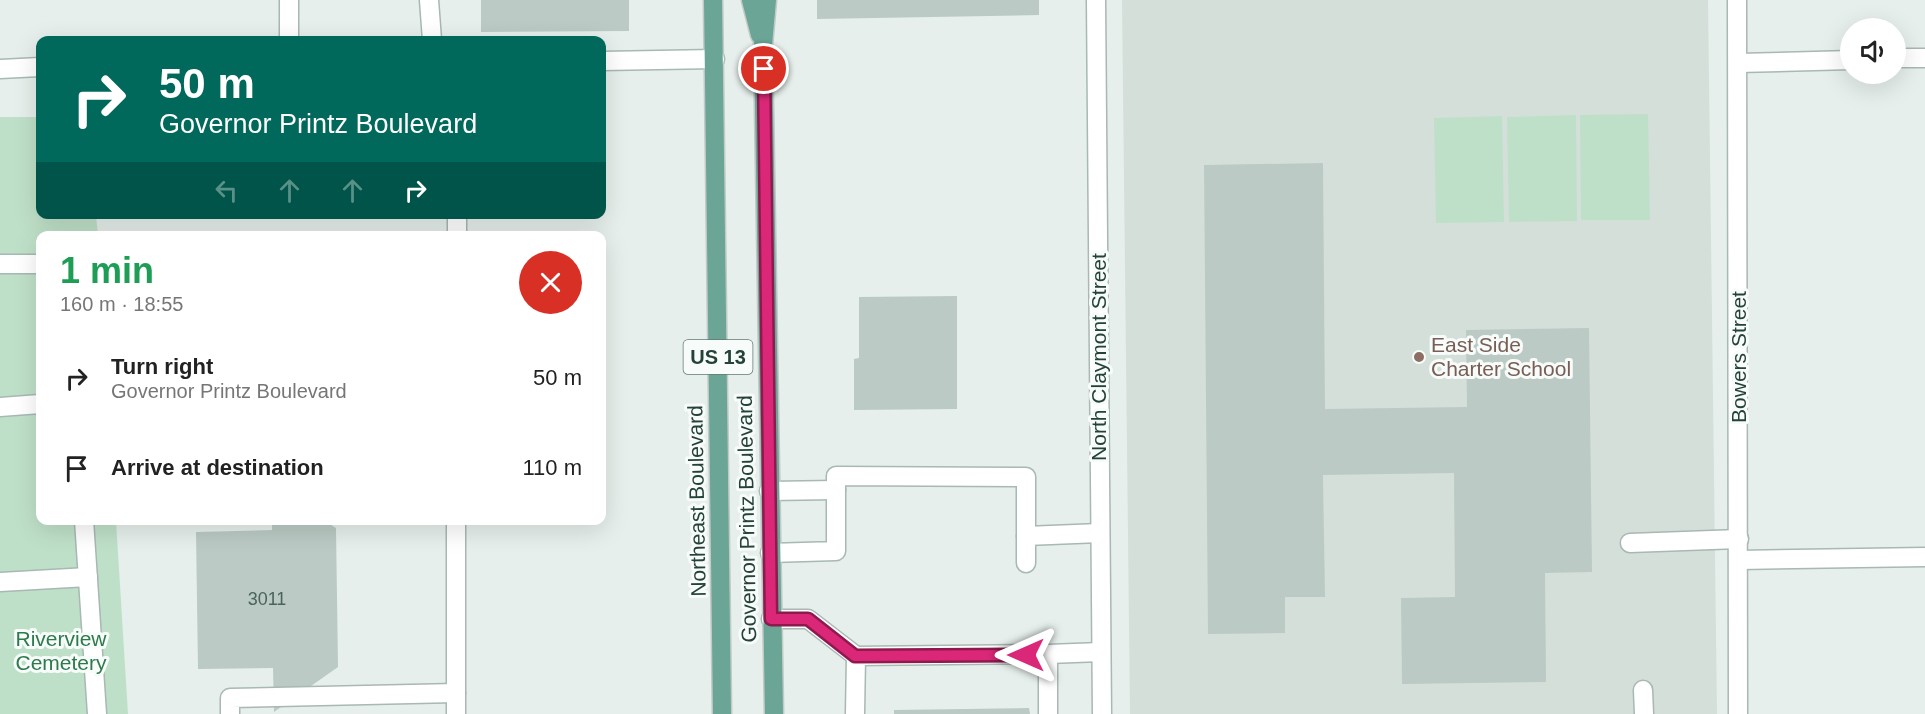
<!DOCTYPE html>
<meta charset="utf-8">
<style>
body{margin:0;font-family:Arial,sans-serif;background:#f2f2f2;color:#222;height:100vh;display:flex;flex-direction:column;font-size:22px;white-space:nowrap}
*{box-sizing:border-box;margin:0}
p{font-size:20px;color:#767676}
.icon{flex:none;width:33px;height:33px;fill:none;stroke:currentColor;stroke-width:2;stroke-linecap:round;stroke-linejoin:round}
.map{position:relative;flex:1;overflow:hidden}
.details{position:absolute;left:36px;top:231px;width:570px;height:294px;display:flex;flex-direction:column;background:#fff;border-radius:12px;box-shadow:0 6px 24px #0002}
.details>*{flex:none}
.top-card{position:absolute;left:36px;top:36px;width:570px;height:183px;border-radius:12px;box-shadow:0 6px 24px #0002;background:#00695c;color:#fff;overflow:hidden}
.fabs{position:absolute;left:1840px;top:18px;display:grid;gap:12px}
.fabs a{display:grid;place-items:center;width:66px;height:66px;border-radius:50%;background:#fff;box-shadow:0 6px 24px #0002;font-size:30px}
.pin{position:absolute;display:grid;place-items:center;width:51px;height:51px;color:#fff;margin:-26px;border:3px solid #fff;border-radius:50%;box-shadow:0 2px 6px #0007}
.me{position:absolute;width:66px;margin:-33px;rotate:270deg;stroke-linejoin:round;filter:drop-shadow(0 0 4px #0008)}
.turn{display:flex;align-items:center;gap:21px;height:126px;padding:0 24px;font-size:27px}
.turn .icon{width:78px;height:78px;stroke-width:2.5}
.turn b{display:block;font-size:42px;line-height:51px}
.lanes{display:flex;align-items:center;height:57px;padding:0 24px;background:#0003;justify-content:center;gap:30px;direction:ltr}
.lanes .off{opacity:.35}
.round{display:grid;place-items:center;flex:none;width:63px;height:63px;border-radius:32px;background:#f2f2f2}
.summary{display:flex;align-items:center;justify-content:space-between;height:102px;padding:0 24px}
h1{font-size:36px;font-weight:800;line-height:45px;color:#1e9e55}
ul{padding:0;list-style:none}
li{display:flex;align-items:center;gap:18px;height:90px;padding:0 24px}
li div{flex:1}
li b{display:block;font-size:22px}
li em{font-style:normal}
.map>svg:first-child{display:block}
.built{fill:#d4dfda}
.green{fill:#bfe0c8}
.building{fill:#bbcac4}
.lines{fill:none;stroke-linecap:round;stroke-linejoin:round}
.minor-casing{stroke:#a8b8b2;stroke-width:21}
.major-casing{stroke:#c2cac8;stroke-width:21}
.minor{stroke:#fff;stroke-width:18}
.major{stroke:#6aa596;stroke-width:18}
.route-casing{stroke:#8e194d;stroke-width:15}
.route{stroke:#db2777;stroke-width:10}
.education-dot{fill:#8d6e63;stroke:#f7fbf9;stroke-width:2}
.labels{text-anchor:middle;stroke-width:6;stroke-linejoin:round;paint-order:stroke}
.number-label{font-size:18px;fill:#4a645c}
.shield{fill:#f7fbf9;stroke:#637a73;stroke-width:1.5}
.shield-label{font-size:20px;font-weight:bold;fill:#24423a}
.education-label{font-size:21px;fill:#785e54;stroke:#f7fbf9;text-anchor:start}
.street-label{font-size:21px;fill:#24423a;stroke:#f7fbf9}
.park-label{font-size:21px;fill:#2d7a4b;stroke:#f7fbf9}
</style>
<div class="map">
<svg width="1925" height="714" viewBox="0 0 1925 714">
<rect width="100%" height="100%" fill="#e6efeb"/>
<polygon class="built" points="1122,0 1708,0 1717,714 1130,714"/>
<g class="green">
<polygon points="1648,114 1650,220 1581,220 1580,115"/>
<polygon points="1576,115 1577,221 1509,222 1507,117"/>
<polygon points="1502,116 1504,222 1436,223 1434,118"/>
<polygon points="0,117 40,117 40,214 96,215 98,235 40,236 40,520 116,521 128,714 0,714"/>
</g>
<g class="building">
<polygon points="481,0 629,0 629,31 481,32"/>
<polygon points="817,0 1039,0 1039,15 817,19"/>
<polygon points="1323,163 1325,409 1467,407 1466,330 1589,328 1592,572 1545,573 1546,682 1402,684 1401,598 1455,597 1454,473 1323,475 1325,597 1285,597 1285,633 1208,634 1204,165"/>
<polygon points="957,296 957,409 854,410 854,359 859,358 859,297"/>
<polygon points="272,520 323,520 336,528 338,667 274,712 273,668 198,669 196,532 272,530"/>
<polygon points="1029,708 1030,714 894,714 894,710"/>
</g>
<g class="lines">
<g class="minor-casing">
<g id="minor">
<polyline points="289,0 289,40"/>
<polyline points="429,0 432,40"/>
<polyline points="1096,0 1102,714"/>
<polyline points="1737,0 1738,714"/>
<polyline points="1896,58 1925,58"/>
<polyline points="602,61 715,59"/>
<polyline points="1738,63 1851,60"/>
<polyline points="0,69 40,67"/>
<polyline points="457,236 457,214"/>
<polyline points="0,264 40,264"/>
<polyline points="0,407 40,404"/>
<polyline points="769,491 836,490"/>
<polyline points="84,520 97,714"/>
<polyline points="1630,543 1739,539"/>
<polyline points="770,553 836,551 836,476 1026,477 1026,536"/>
<polyline points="1739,560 1925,557"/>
<polyline points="1026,563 1026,536 1100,533"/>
<polyline points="0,582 88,577"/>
<polyline points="771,619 808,619 856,656"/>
<polyline points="1048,654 1101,652"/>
<polyline points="1643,690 1644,714"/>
<polyline points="230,714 230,698 456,693"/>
<polyline points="456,714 456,520"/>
<polyline points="855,714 856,656 1048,654 1048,714"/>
</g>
</g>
<g class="major-casing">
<g id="major">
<polyline points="713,0 722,714"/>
<polyline points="751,0 760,35"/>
<polyline points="767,0 763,45 774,714"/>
</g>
</g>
<use href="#minor" class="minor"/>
<use href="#major" class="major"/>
</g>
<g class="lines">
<g class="route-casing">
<polyline id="route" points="764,69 771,619 808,619 855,656 1026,655"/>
</g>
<use href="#route" class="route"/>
</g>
<circle class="education-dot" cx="1419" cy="357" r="6"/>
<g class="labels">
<g class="number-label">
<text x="267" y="605">3011</text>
</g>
<rect class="shield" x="683.5" y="340" width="69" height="34" rx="4.5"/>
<g class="shield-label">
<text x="718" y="364">US 13</text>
</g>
<g class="education-label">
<text x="1431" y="352">East Side<tspan x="1431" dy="24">Charter School</tspan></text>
</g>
<g class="street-label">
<text transform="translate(1099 357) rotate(-90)" y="7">North Claymont Street</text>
<text transform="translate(1739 357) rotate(-90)" y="7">Bowers Street</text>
<text transform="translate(697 501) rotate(-91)" y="7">Northeast Boulevard</text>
<text transform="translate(747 519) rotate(-91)" y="7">Governor Printz Boulevard</text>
</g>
<g class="park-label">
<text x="61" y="646">Riverview<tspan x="61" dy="24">Cemetery</tspan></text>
</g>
</g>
</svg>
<div class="fabs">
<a><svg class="icon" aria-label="sound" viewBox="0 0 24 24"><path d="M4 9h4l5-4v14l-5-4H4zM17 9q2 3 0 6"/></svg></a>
</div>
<div class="pin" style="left:764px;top:69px;background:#d93025"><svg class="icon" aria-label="arrive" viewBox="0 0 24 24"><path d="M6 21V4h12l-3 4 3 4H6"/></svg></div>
<svg class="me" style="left:1026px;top:655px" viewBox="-20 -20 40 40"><path d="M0-17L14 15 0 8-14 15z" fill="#db2777" stroke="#fff" stroke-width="4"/></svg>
<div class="top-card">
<div class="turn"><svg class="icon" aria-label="right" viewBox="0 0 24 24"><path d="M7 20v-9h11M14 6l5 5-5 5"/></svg><div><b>50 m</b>Governor Printz Boulevard</div></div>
<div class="lanes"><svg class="icon off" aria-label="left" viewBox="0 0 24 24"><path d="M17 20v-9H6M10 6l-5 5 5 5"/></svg><svg class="icon off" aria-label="ahead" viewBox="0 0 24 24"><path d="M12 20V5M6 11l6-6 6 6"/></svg><svg class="icon off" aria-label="ahead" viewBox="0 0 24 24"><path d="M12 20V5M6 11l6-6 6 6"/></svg><svg class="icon" aria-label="right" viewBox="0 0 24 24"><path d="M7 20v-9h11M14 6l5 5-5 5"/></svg></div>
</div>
<section class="details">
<div class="summary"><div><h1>1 min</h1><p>160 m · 18:55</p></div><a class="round" style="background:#d93025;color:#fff"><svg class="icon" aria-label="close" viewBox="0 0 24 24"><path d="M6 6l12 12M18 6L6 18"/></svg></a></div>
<ul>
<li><svg class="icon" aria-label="right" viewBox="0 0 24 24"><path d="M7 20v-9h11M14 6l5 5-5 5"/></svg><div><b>Turn right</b><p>Governor Printz Boulevard</p></div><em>50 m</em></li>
<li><svg class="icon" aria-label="arrive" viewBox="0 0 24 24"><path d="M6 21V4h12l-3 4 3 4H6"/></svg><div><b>Arrive at destination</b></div><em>110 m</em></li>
</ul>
</section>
</div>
